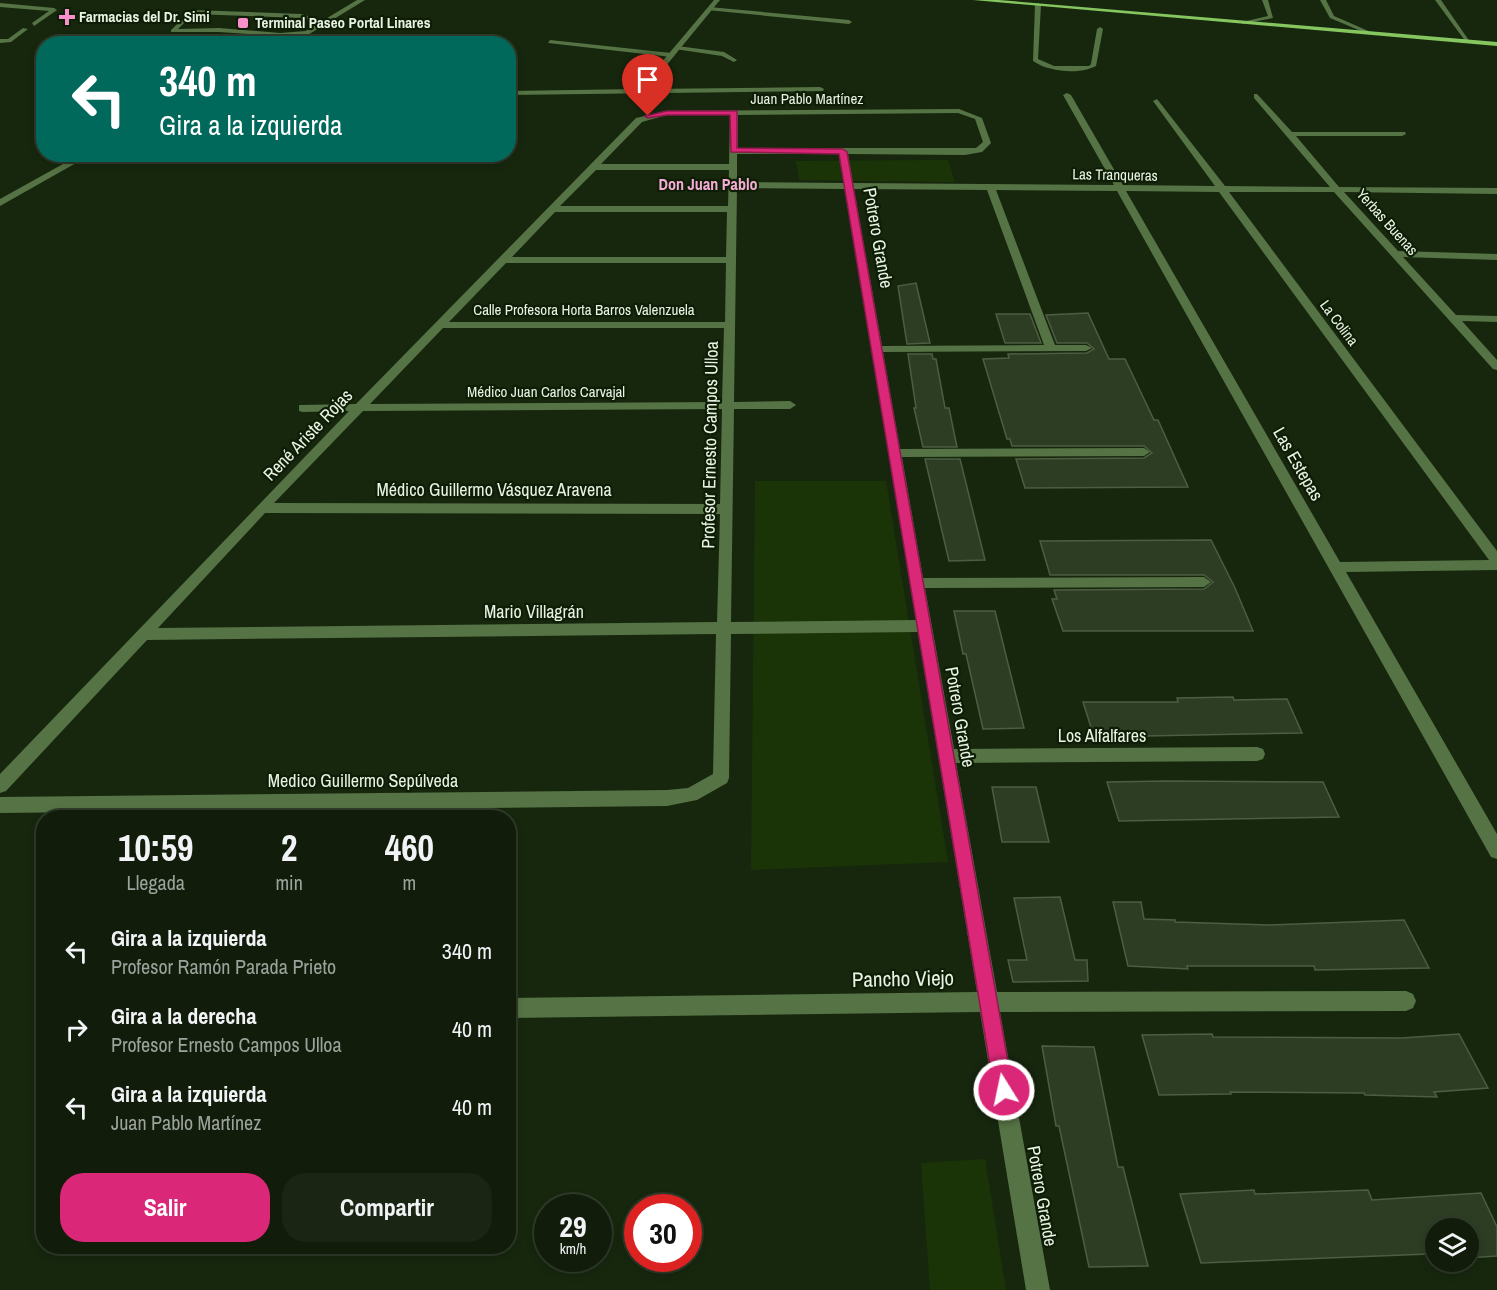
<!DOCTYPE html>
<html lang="es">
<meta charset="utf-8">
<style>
body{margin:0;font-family:"Archivo Narrow",sans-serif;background:#1a2613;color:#f1f3f6;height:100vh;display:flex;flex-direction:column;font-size:22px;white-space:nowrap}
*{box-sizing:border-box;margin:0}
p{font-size:20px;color:#9ca29c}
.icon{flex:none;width:33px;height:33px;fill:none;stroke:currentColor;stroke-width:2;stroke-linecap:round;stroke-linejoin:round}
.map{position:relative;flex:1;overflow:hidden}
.drawer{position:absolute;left:36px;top:810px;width:480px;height:444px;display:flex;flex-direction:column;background:#111d0a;border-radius:24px;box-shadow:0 3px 9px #0003,0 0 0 2px #303b2b}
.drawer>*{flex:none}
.top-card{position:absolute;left:36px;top:36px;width:480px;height:126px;border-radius:24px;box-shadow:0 3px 9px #0003,0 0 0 2px #303b2b;background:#00695c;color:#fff;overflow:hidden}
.controls{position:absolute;left:1425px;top:1218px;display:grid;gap:12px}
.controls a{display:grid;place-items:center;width:54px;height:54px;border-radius:50%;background:#111d0a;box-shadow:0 3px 9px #0003,0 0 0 2px #303b2b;font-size:30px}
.speed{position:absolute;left:534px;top:1194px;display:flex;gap:12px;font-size:30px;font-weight:700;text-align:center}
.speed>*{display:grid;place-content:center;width:78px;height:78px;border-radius:50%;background:#111d0a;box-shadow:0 3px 9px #0003,0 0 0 2px #303b2b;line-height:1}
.speed small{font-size:15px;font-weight:400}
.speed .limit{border:9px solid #d22;background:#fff;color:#111}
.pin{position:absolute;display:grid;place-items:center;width:51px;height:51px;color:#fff;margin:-62px -26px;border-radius:50% 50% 50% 0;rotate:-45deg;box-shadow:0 0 6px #0007}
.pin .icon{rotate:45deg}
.me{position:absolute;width:66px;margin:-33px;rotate:350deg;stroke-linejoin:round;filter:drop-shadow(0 0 4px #0008)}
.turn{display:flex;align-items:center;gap:21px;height:126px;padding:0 24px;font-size:27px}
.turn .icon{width:78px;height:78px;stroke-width:2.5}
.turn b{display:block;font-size:42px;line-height:51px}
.eta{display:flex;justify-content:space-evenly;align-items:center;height:102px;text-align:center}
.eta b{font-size:36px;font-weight:800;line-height:42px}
.primary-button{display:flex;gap:12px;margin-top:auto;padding:12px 24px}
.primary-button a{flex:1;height:69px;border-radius:24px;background:#db2777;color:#fff;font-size:24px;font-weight:800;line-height:69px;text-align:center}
.primary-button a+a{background:#1a2613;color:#f1f3f6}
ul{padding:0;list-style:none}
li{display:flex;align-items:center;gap:18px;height:78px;padding:0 24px}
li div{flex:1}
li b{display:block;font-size:22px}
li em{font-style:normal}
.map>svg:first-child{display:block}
.green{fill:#1a3407}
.building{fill:#2c3d23;stroke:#4c5e42;stroke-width:1.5}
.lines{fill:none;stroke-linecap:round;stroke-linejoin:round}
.service{fill:#557344;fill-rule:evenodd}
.minor{fill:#557344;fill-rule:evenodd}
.primary{fill:#86c65f;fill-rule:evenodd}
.route{fill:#db2777;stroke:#8e194d;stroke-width:1.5}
.poi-dot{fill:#f890cc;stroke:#0e1d05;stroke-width:2}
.labels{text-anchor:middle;stroke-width:4.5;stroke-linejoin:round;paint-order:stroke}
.far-poi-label{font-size:15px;font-weight:bold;fill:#e8f3e3;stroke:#0e1d05;text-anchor:start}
.far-street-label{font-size:15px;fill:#e8f3e3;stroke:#0e1d05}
.far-neighbourhood-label{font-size:16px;font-weight:bold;fill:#f6add6;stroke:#0e1d05}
.street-label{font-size:18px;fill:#e8f3e3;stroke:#0e1d05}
.near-street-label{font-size:21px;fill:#e8f3e3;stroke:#0e1d05}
</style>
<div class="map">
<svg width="1497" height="1290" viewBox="0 0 1497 1290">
<rect width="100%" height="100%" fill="#17270e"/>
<g class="green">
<polygon points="948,160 955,182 799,180 796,161"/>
<polygon points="755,481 886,481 948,862 751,870"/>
<polygon points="985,1159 1006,1290 930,1290 921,1163"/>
</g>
<g class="building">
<polygon points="916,283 930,343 907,344 898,286"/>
<polygon points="1088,313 1109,359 1125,359 1154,420 1158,420 1188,487 1025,488 1016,459 1144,458 1152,453 1144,446 1012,446 1010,439 1007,439 983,359 1009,358 1008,354 1087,353 1094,349 1087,343 1057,343 1046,315"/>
<polygon points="996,314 1030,314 1041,343 1005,343"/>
<polygon points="908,354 932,354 933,359 936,359 945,408 949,408 957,447 923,447 914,408 916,408"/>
<polygon points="925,459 960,459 985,560 949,561"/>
<polygon points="1211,540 1235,588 1253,631 1063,631 1052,599 1057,599 1054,590 1204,589 1213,582 1204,575 1050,575 1040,541"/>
<polygon points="954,611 995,611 1024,728 983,729 966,654 963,654"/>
<polygon points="1233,697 1234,700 1287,699 1302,733 1094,737 1083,702 1178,702 1177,698"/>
<polygon points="1166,781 1323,782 1339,817 1119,821 1107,782"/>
<polygon points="992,787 1036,787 1049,842 1002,842"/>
<polygon points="1060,897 1075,960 1087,960 1088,981 1013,982 1008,960 1027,960 1014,898"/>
<polygon points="1113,902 1141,902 1144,919 1175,920 1175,922 1269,925 1404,920 1429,968 1315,970 1314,966 1187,966 1188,969 1128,966"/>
<polygon points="1212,1034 1213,1037 1402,1038 1459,1034 1488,1088 1434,1092 1437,1097 1365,1095 1364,1093 1230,1092 1231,1094 1159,1095 1142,1035"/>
<polygon points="1042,1046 1094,1047 1118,1167 1123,1167 1148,1266 1089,1267 1059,1126 1056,1126"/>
<polygon points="1254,1190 1255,1194 1368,1190 1372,1200 1481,1193 1497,1227 1497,1256 1468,1258 1468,1228 1436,1228 1436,1260 1432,1260 1429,1254 1201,1263 1180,1194"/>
</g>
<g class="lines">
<g class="service">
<polygon points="1262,0 1268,0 1273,18 1242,24 1242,22 1268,16"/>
<polygon points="1320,0 1326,0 1334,16 1373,33 1368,34 1330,18"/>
<polygon points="1435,0 1441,0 1470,42 1466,42"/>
<polygon points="0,3 54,8 57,10 34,26 32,23 49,11 0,7"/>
<path d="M1038,3L1041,5L1038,59L1054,66H1089L1091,64L1097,29L1100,27L1103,29L1096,66C1079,75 1049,72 1033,61L1035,5Z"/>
<polygon points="709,7 849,20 852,22 849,24 707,10"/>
<polygon points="192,10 301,14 328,22 325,24 301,18 193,14 178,29 219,28 280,33 306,31 309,33 283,36 286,44 280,44 278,36 219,32 171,32 171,30"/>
<polygon points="23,28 28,29 11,42 0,43 0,39 8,39"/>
<polygon points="550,40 671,53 674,55 671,57 548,43"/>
<polygon points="677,46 724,52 737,60 734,62 722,56 675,49"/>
</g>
<g class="minor">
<polygon points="357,0 365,0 293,44 284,44"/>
<polygon points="714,0 720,0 647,89 820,87 824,89 823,91 508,95 508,91 639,89"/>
<path d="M1067,93L1071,95L1123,185L1215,186L1153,101L1157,99L1225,186L1330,187L1254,98V94H1257L1292,132H1405L1406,134L1402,136H1296L1339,187L1497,188V194L1344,192L1398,251L1497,254V260L1403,257L1456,315L1497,316V322L1462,321L1497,360V370L1493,369L1334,192H1229L1497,551V570L1346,572L1497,834V859L1491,857L1117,191L996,190L1055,345H1086L1092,348L1086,351L883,352L900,449L1144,448L1150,452L1144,456L902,457L923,578L1204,577L1211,582L1204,587L925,588L954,749L1257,747L1263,749L1265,754L1263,759L1257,761L956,763L997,992L1406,991L1413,994L1416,1001L1413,1008L1406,1011L1000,1012L1050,1290H1026L980,1012L508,1018V998L977,992L918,632L731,634L729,778L727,783L697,800L667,806L0,813V797L667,790L688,788L713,774L716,634L147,640L6,791L0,793V774L349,411L303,412L299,411V405L356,404L636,118L667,111L959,109L982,118L991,143L982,152L965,155L848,154L853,183L1114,185L1063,95ZM958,113L975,119L983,142L976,148H738V115ZM667,115H730L729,164H601L642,122ZM737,154H839L844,183L737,182ZM596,170H729L728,206H560ZM737,188L845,189L916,620L731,622L734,409H790L796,405L790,401L734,402ZM854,189L987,190L1044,345L882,346ZM1126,191L1219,192L1489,560L1340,562ZM555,212H727L726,257H512ZM506,263H726L725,322H449ZM443,328H724L722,402L370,404ZM722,409L720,504L274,503L363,411ZM265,513L720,514L717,622L158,628Z"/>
<polygon points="81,154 92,154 0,206 0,199"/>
</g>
<polygon class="primary" points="973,0 999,0 1497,42 1497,46"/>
</g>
<polygon class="route" points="667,111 737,111 737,148 843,149 847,152 1013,1090 1010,1097 1004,1100 997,1097 994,1090 839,154 731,152 730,115 667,115 648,118 645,116"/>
<g class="poi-dot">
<path d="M64 8h6v6h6v6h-6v6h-6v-6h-6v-6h6z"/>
<rect x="237" y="17" width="12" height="12" rx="3"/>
</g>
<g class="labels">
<g class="far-poi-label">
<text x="79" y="22">Farmacias del Dr. Simi</text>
<text x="255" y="28">Terminal Paseo Portal Linares</text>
</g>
<g class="far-street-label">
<text x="807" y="104">Juan Pablo Martínez</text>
<text transform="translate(1115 175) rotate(1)" y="5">Las Tranqueras</text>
<text transform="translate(1387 222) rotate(48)" y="5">Yerbas Buenas</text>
<text x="584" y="315">Calle Profesora Horta Barros Valenzuela</text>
<text transform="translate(1339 323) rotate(53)" y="5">La Colina</text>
<text x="546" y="397">Médico Juan Carlos Carvajal</text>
</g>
<g class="far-neighbourhood-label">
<text x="708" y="190">Don Juan Pablo</text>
</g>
<g class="street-label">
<text transform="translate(878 238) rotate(80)" y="6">Potrero Grande</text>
<text transform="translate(308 435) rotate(-46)" y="6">René Ariste Rojas</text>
<text transform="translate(710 445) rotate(-89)" y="6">Profesor Ernesto Campos Ulloa</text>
<text transform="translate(1298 464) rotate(60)" y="6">Las Estepas</text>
<text x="494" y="496">Médico Guillermo Vásquez Aravena</text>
<text x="534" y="618">Mario Villagrán</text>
<text transform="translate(960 717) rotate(80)" y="6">Potrero Grande</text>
<text x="1102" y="742">Los Alfalfares</text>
<text x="363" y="787">Medico Guillermo Sepúlveda</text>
<text transform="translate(1042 1196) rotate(80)" y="6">Potrero Grande</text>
</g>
<g class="near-street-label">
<text transform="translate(903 979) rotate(-1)" y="7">Pancho Viejo</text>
</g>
</g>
</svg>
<div class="controls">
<a><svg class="icon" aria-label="layers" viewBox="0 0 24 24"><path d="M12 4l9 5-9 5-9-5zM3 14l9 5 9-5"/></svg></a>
</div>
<div class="speed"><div>29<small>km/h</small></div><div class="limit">30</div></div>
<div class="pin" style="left:648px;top:116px;background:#d93025"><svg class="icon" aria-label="arrive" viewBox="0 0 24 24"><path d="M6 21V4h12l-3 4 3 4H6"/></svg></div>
<svg class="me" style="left:1004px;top:1090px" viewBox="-20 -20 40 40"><circle r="17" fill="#db2777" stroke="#fff" stroke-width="3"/><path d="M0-11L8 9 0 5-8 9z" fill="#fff"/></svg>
<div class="top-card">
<div class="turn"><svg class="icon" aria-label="left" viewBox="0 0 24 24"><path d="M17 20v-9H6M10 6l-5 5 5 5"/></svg><div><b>340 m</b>Gira a la izquierda</div></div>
</div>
<section class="drawer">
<div class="eta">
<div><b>10:59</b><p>Llegada</p></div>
<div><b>2</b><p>min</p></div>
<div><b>460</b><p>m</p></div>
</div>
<ul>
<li><svg class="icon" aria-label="left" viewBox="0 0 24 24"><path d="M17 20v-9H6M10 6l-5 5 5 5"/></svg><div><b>Gira a la izquierda</b><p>Profesor Ramón Parada Prieto</p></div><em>340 m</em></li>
<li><svg class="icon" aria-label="right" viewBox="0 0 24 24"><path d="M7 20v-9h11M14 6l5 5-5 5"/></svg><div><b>Gira a la derecha</b><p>Profesor Ernesto Campos Ulloa</p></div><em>40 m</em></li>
<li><svg class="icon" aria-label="left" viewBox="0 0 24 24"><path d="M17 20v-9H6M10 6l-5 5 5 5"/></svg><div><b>Gira a la izquierda</b><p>Juan Pablo Martínez</p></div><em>40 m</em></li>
</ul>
<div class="primary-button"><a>Salir</a><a>Compartir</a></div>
</section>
</div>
